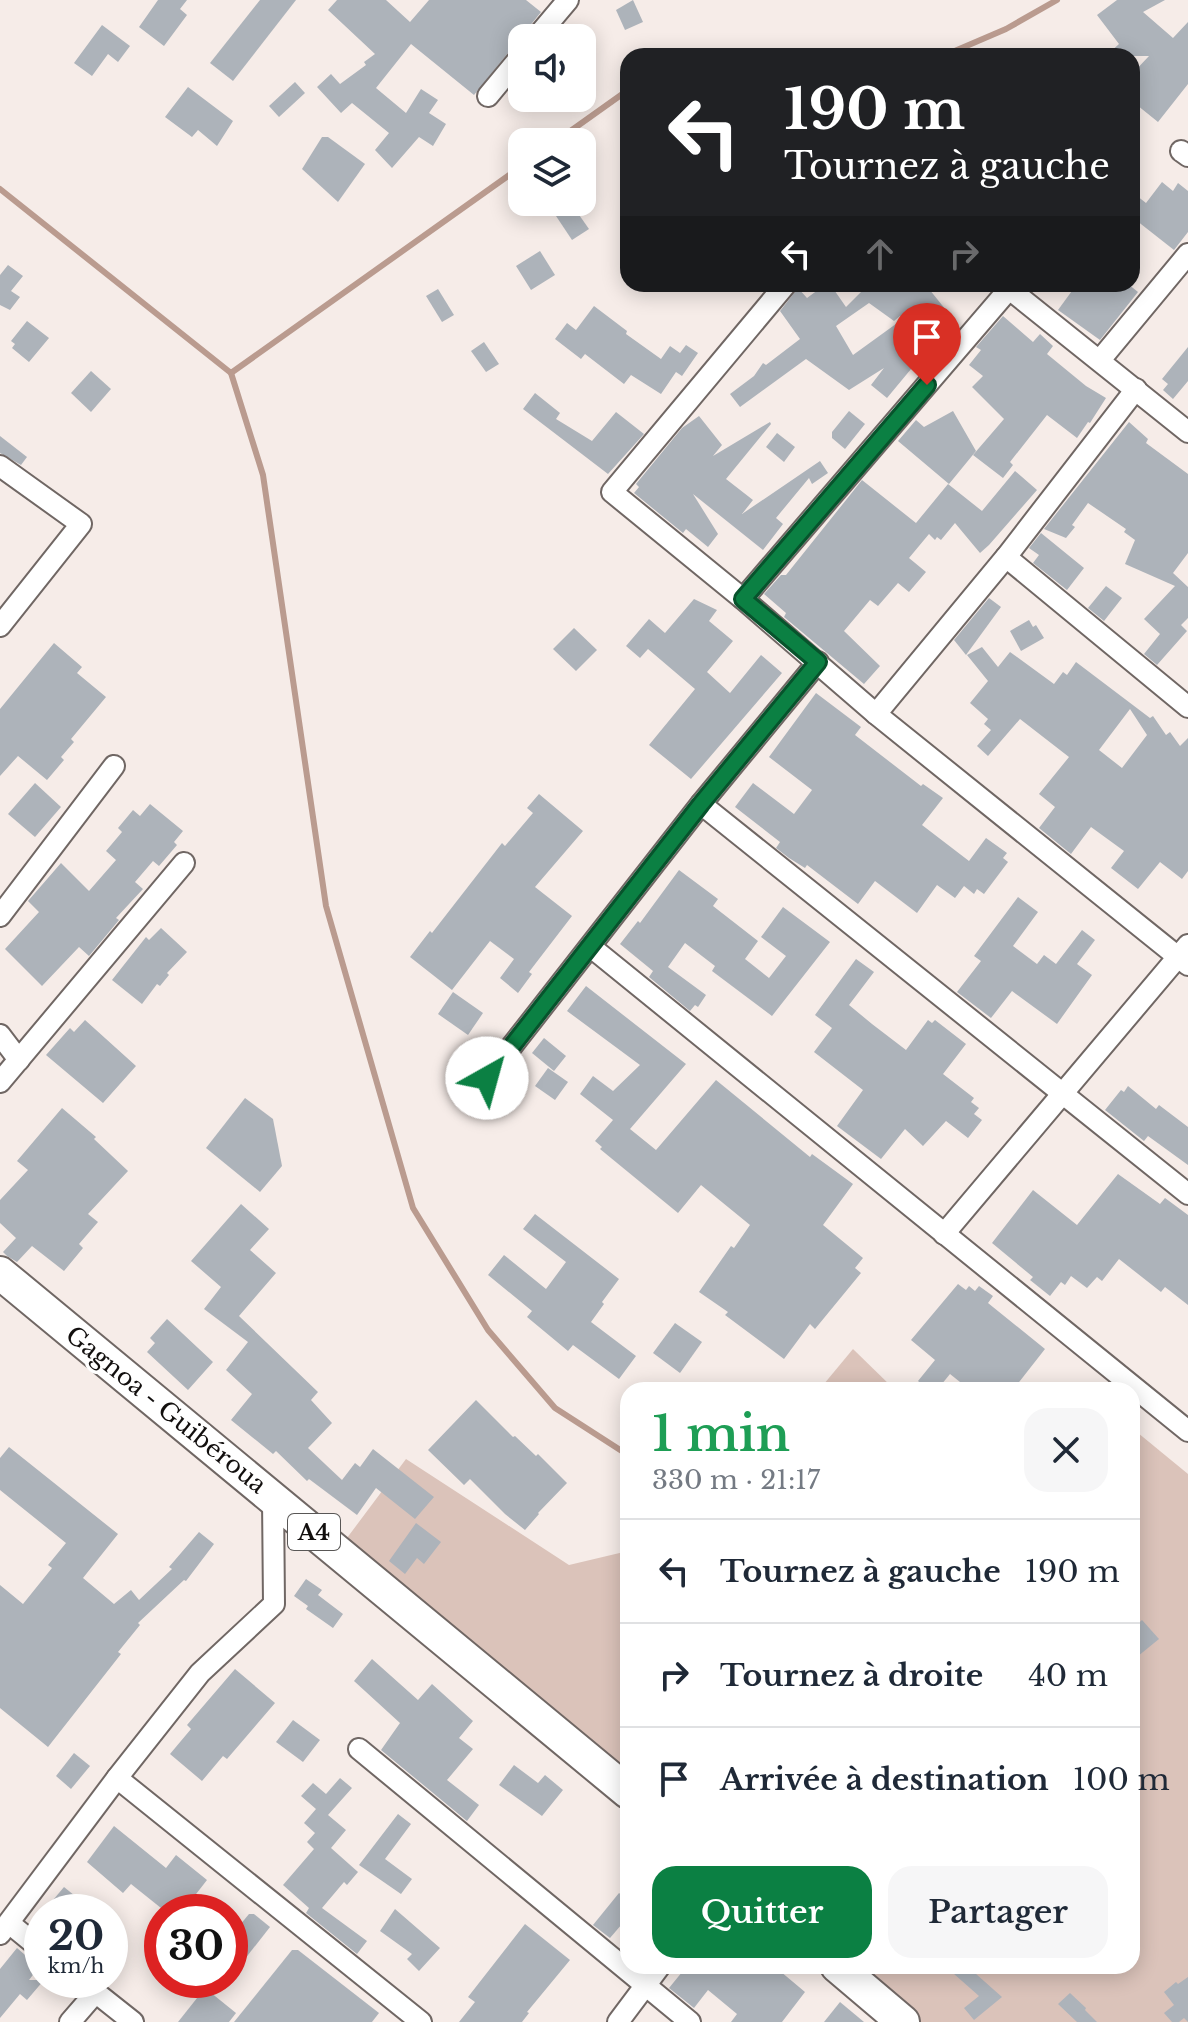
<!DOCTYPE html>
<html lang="fr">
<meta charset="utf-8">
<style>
body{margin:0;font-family:"Libre Baskerville",serif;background:#f6f6f7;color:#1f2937;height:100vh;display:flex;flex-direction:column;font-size:30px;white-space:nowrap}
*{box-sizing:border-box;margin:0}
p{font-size:26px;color:#747a83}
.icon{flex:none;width:44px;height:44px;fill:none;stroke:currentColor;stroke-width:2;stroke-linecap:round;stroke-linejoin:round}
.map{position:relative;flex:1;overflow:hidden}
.drawer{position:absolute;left:620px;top:1382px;width:520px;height:592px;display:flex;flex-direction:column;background:#fff;border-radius:24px;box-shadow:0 4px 20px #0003}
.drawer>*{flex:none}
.banner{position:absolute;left:620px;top:48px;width:520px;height:244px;border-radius:24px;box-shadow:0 4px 20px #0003;background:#202124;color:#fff;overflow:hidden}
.fabs{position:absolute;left:508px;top:24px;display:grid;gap:16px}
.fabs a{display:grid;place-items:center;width:88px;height:88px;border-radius:16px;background:#fff;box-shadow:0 4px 20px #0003;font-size:40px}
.speed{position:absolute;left:24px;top:1894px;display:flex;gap:16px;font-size:40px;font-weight:700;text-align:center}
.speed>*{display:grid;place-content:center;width:104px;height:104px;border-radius:50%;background:#fff;box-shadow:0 4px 20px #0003;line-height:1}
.speed small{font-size:20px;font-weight:400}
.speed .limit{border:12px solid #d22;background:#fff;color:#111}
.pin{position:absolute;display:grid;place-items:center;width:68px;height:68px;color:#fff;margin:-82px -34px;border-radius:50% 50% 50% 0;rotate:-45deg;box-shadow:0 0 8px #0007}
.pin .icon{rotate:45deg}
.me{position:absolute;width:88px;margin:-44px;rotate:38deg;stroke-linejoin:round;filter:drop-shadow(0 0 6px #0008)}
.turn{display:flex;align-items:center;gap:28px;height:168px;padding:0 32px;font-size:36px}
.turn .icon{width:104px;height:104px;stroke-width:2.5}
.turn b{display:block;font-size:56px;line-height:68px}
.lanes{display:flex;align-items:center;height:76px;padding:0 32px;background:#0003;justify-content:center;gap:40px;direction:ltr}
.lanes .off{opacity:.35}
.round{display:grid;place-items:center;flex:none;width:84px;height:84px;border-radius:24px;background:#f6f6f7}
.overview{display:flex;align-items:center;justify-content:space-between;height:136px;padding:0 32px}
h1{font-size:48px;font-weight:600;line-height:60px;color:#1e9e55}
.primary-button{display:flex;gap:16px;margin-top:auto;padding:16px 32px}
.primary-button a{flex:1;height:92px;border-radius:24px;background:#0b8043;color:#fff;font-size:32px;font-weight:600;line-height:92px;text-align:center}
.primary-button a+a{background:#f6f6f7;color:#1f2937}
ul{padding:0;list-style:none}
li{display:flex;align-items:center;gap:24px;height:104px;padding:0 32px;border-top:2px solid #e0e1e3}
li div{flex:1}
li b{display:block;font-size:30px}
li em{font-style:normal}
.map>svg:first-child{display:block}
.green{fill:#dbc3ba}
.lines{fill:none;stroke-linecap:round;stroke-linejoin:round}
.stream{stroke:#ba9b8f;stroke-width:6}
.building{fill:#adb3ba;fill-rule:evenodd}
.minor-casing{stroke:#706764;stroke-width:24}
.primary-casing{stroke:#706764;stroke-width:36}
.minor{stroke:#fff;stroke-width:20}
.primary{stroke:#fff;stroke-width:32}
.route-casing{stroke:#07532c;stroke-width:20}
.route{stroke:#0b8043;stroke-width:14}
.labels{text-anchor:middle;stroke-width:7;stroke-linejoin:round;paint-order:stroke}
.shield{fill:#fff;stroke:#595756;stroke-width:2}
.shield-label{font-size:22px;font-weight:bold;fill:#120f0e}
.street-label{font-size:24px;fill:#120f0e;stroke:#fff}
</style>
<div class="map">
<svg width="1188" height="2022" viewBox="0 0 1188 2022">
<rect width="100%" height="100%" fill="#f6ece8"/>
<g class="green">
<polygon points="853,1349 895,1390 819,1390"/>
<polygon points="1132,1428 1188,1474 1188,2022 907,2022 841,1966 1132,1966"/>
<polygon points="406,1459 569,1565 628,1551 628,1787 341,1546"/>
</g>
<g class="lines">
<g class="stream">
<polyline points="943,56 1006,29 1057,0"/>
<polyline points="555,142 628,90"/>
<polyline points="0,189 231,373 522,166"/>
<polyline points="231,373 263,475 326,906 413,1208 488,1330 555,1408 628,1455"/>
</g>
</g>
<g class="building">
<polygon points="158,0 187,0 180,9 187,15 164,46 139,27"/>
<polygon points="260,0 296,0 233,81 210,63"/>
<polygon points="337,0 386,0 410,22 429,0 526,0 541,12 474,95 411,44 376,88 406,113 421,89 438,100 429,113 446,124 433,146 419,137 392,168 375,150 389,133 352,103 341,113 317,87 331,74 340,84 366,65 364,62 375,54 328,10"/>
<polygon points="633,0 643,22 625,30 616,10"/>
<polygon points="1117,0 1165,0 1143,12 1173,38 1188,22 1188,84 1158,122 1132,101 1132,74 1149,56 1106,56 1119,44 1097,15"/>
<polygon points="102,25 130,46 118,62 108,54 92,76 74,63"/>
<polygon points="295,82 305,93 279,117 269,106"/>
<polygon points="188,87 233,121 217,146 198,130 192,137 165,117"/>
<polygon points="322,137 328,137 365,164 338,202 302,169"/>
<polygon points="1162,182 1173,191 1178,183 1188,191 1188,232 1174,250 1132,217 1132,192 1146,203"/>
<polygon points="570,202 589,229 572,240 554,213"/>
<polygon points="540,251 555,275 531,290 516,266"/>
<polygon points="8,265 23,276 11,291 20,297 10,310 0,305 0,275"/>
<polygon points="826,284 830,284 846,307 869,284 925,284 954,320 928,343 900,316 894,321 869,303 836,326 853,355 900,321 921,357 887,398 871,385 884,368 849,390 806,359 740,407 730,394 754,376 763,363 766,365 800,339 780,311 798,288 807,298"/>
<polygon points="1077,284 1128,284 1138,292 1100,340 1058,310"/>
<polygon points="438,289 454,315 442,322 426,296"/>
<polygon points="594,306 627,331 626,334 661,359 670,346 680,353 686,345 698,353 682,376 676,372 661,394 631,375 624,384 585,354 581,359 555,339 567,323 576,330"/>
<polygon points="1003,316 1033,342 1040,334 1053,346 1047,354 1086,386 1106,398 1090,423 1088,422 1077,438 1047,415 1010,462 1013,465 1003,478 973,455 1004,419 972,387 983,376 969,365 981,350 976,347"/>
<polygon points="27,321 49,338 29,362 12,348 15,344 11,341"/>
<polygon points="484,342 499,364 486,372 471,351"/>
<polygon points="1188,347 1188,381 1173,399 1163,390 1168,384 1162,379"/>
<polygon points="91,371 111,389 91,412 71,393"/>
<polygon points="535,393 560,413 556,419 592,441 616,412 644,434 608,474 523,409"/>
<polygon points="849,411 865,424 845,449 832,438 832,432"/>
<polygon points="953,411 976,451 949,484 898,441 916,420 924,427"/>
<polygon points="699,416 722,445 713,456 770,422 771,424 726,479 753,500 742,514 820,461 828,473 812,484 809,478 776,518 783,524 763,550 693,494 718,534 708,547 686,529 683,533 634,493 639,487 636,484 682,428"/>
<polygon points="1129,422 1148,439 1146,443 1188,474 1188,553 1173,573 1188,587 1188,618 1181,625 1187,631 1157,665 1144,654 1160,634 1144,619 1175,586 1125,564 1135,540 1124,532 1126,529 1088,503 1072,525 1075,527 1066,538 1044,529"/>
<polygon points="777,433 795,447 784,462 766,447"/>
<polygon points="0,436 27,457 21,465 0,453"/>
<polygon points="1015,471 1037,490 989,545 980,553 955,523 941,540 937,537 935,540 929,534 909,558 926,572 909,592 898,583 878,606 870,600 844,631 880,666 864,684 784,617 786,613 764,594 781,575 786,575 862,480 916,523 948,484 982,511"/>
<polygon points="1041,533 1084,568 1067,590 1033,563 1039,555 1029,548"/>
<polygon points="1106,586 1122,598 1104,621 1088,608"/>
<polygon points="989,598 1001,607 966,655 954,640"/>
<polygon points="694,599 717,610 709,621 733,641 707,672 730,693 761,655 782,673 691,779 649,745 695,689 648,649 640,658 626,646 649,619 665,633"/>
<polygon points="1029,620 1033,627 1036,625 1044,638 1021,651 1010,631"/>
<polygon points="574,628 597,650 576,671 553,649"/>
<polygon points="54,643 82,667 77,673 106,697 71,739 74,742 61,757 64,760 47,780 18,756 0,776 0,709"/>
<path d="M982,647L998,667L1010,652L1054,684L1063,672L1067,675L1076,662L1150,718L1153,716L1166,735L1170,732L1180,746L1188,738V871L1182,879L1160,862L1138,889L1111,868L1124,851L1091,827L1071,854L1039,828L1055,807L1039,794L1069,757L1020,719L988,756L977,746L991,730L984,724L988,719L970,703L988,681L967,655ZM1130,709L1147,735L1122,768L1099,750Z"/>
<polygon points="816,693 861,727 855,735 921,786 923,784 943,798 922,825 969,861 986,838 1007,853 1003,858 1008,862 984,894 977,889 974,894 964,886 955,898 937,885 917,913 875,881 858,904 807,865 805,868 789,858 776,848 780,842 735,807 753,783 794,814 812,790 769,757"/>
<polygon points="35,783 61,807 35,837 8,814"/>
<polygon points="539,794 583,831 535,887 572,916 529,972 532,974 518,993 500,978 514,959 490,941 452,990 410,957 430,931 432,933 502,843 505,846 533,813 527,808"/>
<polygon points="150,804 183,831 174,842 177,845 159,866 153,861 135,882 143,889 116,918 119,920 89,956 79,947 42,986 5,949 39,912 28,901 61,863 89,891 116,860 106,851 122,832 118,828 133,810 140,816"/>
<polygon points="679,870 718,899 713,906 758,941 745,959 769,978 786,956 761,937 783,907 830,942 772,1016 712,971 715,966 685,943 668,967 706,995 698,1007 695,1005 690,1011 649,977 653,971 620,944 638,921 640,923"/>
<polygon points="1018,897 1038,912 1013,946 1037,964 1044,955 1056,964 1082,930 1095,940 1077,964 1092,975 1057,1024 1012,991 991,1018 957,992 981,961 974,956"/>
<polygon points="161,928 187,952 167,973 169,975 160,986 157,984 142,1004 112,980 146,937 149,940"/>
<polygon points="856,959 874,972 849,1005 872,1024 906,1050 928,1020 932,1023 935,1020 966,1044 943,1074 974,1098 971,1102 979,1108 974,1114 982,1120 968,1138 946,1121 923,1146 905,1129 881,1159 837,1126 863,1090 814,1052 832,1028 815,1015"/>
<polygon points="586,986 686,1064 630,1129 656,1150 716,1080 810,1157 812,1154 853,1184 823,1225 863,1258 855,1268 861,1273 815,1329 810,1324 784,1359 725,1315 728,1312 699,1292 731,1246 734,1248 750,1225 701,1185 678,1213 600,1149 602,1147 595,1141 613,1120 580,1094 593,1076 613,1091 640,1065 567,1011"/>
<polygon points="453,992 483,1013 468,1035 438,1014"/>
<polygon points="85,1020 136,1066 103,1103 46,1055 70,1028 74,1032"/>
<polygon points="544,1038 566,1056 554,1071 532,1053"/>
<polygon points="548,1068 568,1082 555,1100 535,1086"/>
<polygon points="1128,1086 1156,1109 1159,1105 1188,1127 1188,1165 1148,1136 1144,1141 1105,1110 1121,1090 1124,1092"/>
<polygon points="245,1098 273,1119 282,1166 260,1192 206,1148"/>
<polygon points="62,1108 96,1137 94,1139 128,1171 88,1214 98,1222 79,1244 83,1248 64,1271 32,1246 17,1262 7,1256 3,1252 16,1238 0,1223 0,1200 28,1170 17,1161"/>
<polygon points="1118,1174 1160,1204 1165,1198 1188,1215 1188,1305 1165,1287 1161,1292 1119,1259 1102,1281 1097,1277 1087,1288 1071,1276 1065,1285 1061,1282 1050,1296 1030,1280 1033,1277 992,1243 1033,1190 1077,1225"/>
<polygon points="241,1204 269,1229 250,1250 276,1273 239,1316 318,1392 311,1400 332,1423 308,1448 342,1480 355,1463 360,1467 373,1449 434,1497 415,1519 376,1488 357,1515 309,1479 307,1481 276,1451 273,1454 231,1420 252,1394 226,1370 248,1342 204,1309 221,1287 191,1261"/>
<polygon points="535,1214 619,1279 602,1302 604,1304 591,1322 636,1356 619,1379 573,1345 568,1351 527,1317 532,1311 488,1275 504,1255 546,1289 566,1262 523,1229"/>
<polygon points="958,1284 966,1290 969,1286 975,1291 979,1286 993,1296 988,1303 1045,1349 1016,1386 1014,1383 1008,1390 970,1390 950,1374 937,1390 928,1390 918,1381 935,1360 911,1340"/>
<polygon points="167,1319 213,1362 188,1390 147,1352 155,1343 150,1338"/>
<polygon points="675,1323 702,1342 680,1373 653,1353"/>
<polygon points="476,1400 513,1437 515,1436 536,1456 538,1454 567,1483 538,1513 539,1514 525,1530 505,1514 470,1479 464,1485 428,1450"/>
<polygon points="9,1447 118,1534 83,1578 114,1604 131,1590 139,1600 172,1569 169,1567 199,1532 214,1544 186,1581 184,1580 138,1623 140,1625 118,1652 121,1654 48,1747 0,1708 0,1585 23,1604 52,1568 48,1565 66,1543 0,1490 0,1458"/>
<polygon points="416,1523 441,1542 424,1564 417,1558 405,1574 389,1561"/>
<polygon points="306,1579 322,1590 318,1595 343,1614 333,1628 306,1609 308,1606 294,1596"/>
<polygon points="1142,1620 1159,1639 1132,1661 1132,1629"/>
<polygon points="372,1659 418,1700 432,1684 473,1721 459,1738 473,1749 447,1780 479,1805 467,1821 381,1750 400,1723 354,1681"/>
<polygon points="235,1669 275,1703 227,1759 223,1756 202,1781 170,1754 191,1729 187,1725"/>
<polygon points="293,1720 320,1740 303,1762 276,1742"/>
<polygon points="74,1753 90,1766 71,1789 56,1776"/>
<polygon points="514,1765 538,1783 545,1775 563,1790 542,1816 499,1785"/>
<polygon points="340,1778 352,1788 328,1815 346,1830 331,1848 358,1872 347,1885 344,1882 322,1908 367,1941 357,1954 306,1913 309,1908 283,1885 314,1849 307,1842 315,1833 304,1823 316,1809 301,1796 313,1783 326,1794"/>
<polygon points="398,1814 411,1824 385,1859 412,1879 401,1894 359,1865"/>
<polygon points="114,1826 166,1868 176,1855 207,1880 182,1912 166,1912 131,1884 123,1893 87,1862"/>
<polygon points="64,1887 80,1900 92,1912 43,1912"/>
<polygon points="619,1893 628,1900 628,1917 610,1938 593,1925"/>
<polygon points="395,1909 440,1948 419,1971 407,1959 412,1954 380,1931"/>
<polygon points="249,1914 254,1914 270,1927 230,1978 230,1937"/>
<polygon points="525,1924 570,1960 527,2012 529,2013 522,2022 459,2022 475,2002 468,1997"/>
<polygon points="17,1948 39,1967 29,1980 44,1980 27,2000 20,1994 0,2018 0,1969"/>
<polygon points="292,1950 298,1950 379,2013 372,2022 234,2022"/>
<polygon points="687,1966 774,1966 805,1992 782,2022 731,2022 737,2014 708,1990 694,2008 669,1988"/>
<polygon points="945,1966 967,1966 1002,1997 974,2020 964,2008 979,1996"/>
<polygon points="1188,1977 1188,2022 1184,2018 1179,2022 1172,2022 1164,2013 1174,2005 1164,1992 1176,1982 1178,1984"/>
<polygon points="205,1988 236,2013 229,2022 178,2022"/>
<polygon points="1070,1993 1086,2008 1085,2010 1097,2022 1077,2022 1058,2004"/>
<polygon points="840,2002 864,2022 824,2022"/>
</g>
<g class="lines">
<g class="minor-casing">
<g id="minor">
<polyline points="536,38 568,0"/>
<polyline points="488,96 522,55"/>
<polyline points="1181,151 1188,156"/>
<polyline points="786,284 612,492 743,599 876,714 1188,965"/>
<polyline points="1003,284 1188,432"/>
<polyline points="1100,360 1188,254"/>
<polyline points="0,466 81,524 0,626"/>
<polyline points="1006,557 1188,707"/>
<polyline points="743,599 1009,289"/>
<polyline points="876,714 1006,557 1136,389"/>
<polyline points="701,804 1188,1194"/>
<polyline points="0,916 114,766"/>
<polyline points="591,947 1188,1431"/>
<polyline points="0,1035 19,1060"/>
<polyline points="487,1078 701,804 818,662"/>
<polyline points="0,1082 184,863"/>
<polyline points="944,1234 1188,945"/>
<polyline points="273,1498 274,1604 200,1673 117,1778 421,2022"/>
<polyline points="359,1749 690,2022"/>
<polyline points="9,1923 42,1950"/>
<polyline points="0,1934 117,1778"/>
<polyline points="80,1980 133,2022"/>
<polyline points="70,2022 96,1992"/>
<polyline points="618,2022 660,1966"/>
</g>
</g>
<g class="primary-casing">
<g id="primary">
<polyline points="0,1273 628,1792"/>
<polyline points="837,1966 903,2022"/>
</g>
</g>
<use href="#minor" class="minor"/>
<use href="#primary" class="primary"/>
</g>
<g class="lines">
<g class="route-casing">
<polyline id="route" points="487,1078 701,804 818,662 743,599 927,385"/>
</g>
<use href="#route" class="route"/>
</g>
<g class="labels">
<rect class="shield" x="288" y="1514" width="52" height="36" rx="6"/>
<g class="shield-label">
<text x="314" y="1540">A4</text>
</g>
<g class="street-label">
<text transform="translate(166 1410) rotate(39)" y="8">Gagnoa - Guibéroua</text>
</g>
</g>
</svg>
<div class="fabs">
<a><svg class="icon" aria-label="sound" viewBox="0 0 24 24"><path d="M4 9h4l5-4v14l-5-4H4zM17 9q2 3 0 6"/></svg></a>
<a><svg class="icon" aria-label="layers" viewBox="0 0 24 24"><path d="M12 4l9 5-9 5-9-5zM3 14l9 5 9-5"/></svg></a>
</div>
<div class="speed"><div>20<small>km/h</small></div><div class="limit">30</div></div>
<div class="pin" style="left:927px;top:385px;background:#d93025"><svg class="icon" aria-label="arrive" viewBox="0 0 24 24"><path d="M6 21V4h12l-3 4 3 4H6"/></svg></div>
<svg class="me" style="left:487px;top:1078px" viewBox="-20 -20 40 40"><circle r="19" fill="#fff"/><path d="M0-13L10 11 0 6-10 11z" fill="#0b8043"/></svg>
<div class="banner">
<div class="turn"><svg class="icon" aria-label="left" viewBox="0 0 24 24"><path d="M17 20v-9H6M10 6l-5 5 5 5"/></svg><div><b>190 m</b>Tournez à gauche</div></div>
<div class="lanes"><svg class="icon" aria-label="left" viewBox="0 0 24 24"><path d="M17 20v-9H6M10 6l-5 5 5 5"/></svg><svg class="icon off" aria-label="ahead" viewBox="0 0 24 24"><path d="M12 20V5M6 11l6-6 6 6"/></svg><svg class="icon off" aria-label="right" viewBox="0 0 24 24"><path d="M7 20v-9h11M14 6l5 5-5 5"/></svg></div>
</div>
<section class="drawer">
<div class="overview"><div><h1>1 min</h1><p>330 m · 21:17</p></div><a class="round"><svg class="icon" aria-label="close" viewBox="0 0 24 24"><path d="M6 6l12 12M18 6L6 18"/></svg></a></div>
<ul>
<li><svg class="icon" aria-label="left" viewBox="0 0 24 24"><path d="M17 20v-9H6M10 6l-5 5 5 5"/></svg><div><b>Tournez à gauche</b></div><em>190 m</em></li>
<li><svg class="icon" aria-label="right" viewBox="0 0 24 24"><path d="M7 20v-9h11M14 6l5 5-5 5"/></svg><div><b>Tournez à droite</b></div><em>40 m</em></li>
<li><svg class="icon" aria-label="arrive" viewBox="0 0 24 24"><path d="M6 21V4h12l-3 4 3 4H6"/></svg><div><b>Arrivée à destination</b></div><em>100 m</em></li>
</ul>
<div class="primary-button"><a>Quitter</a><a>Partager</a></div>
</section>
</div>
